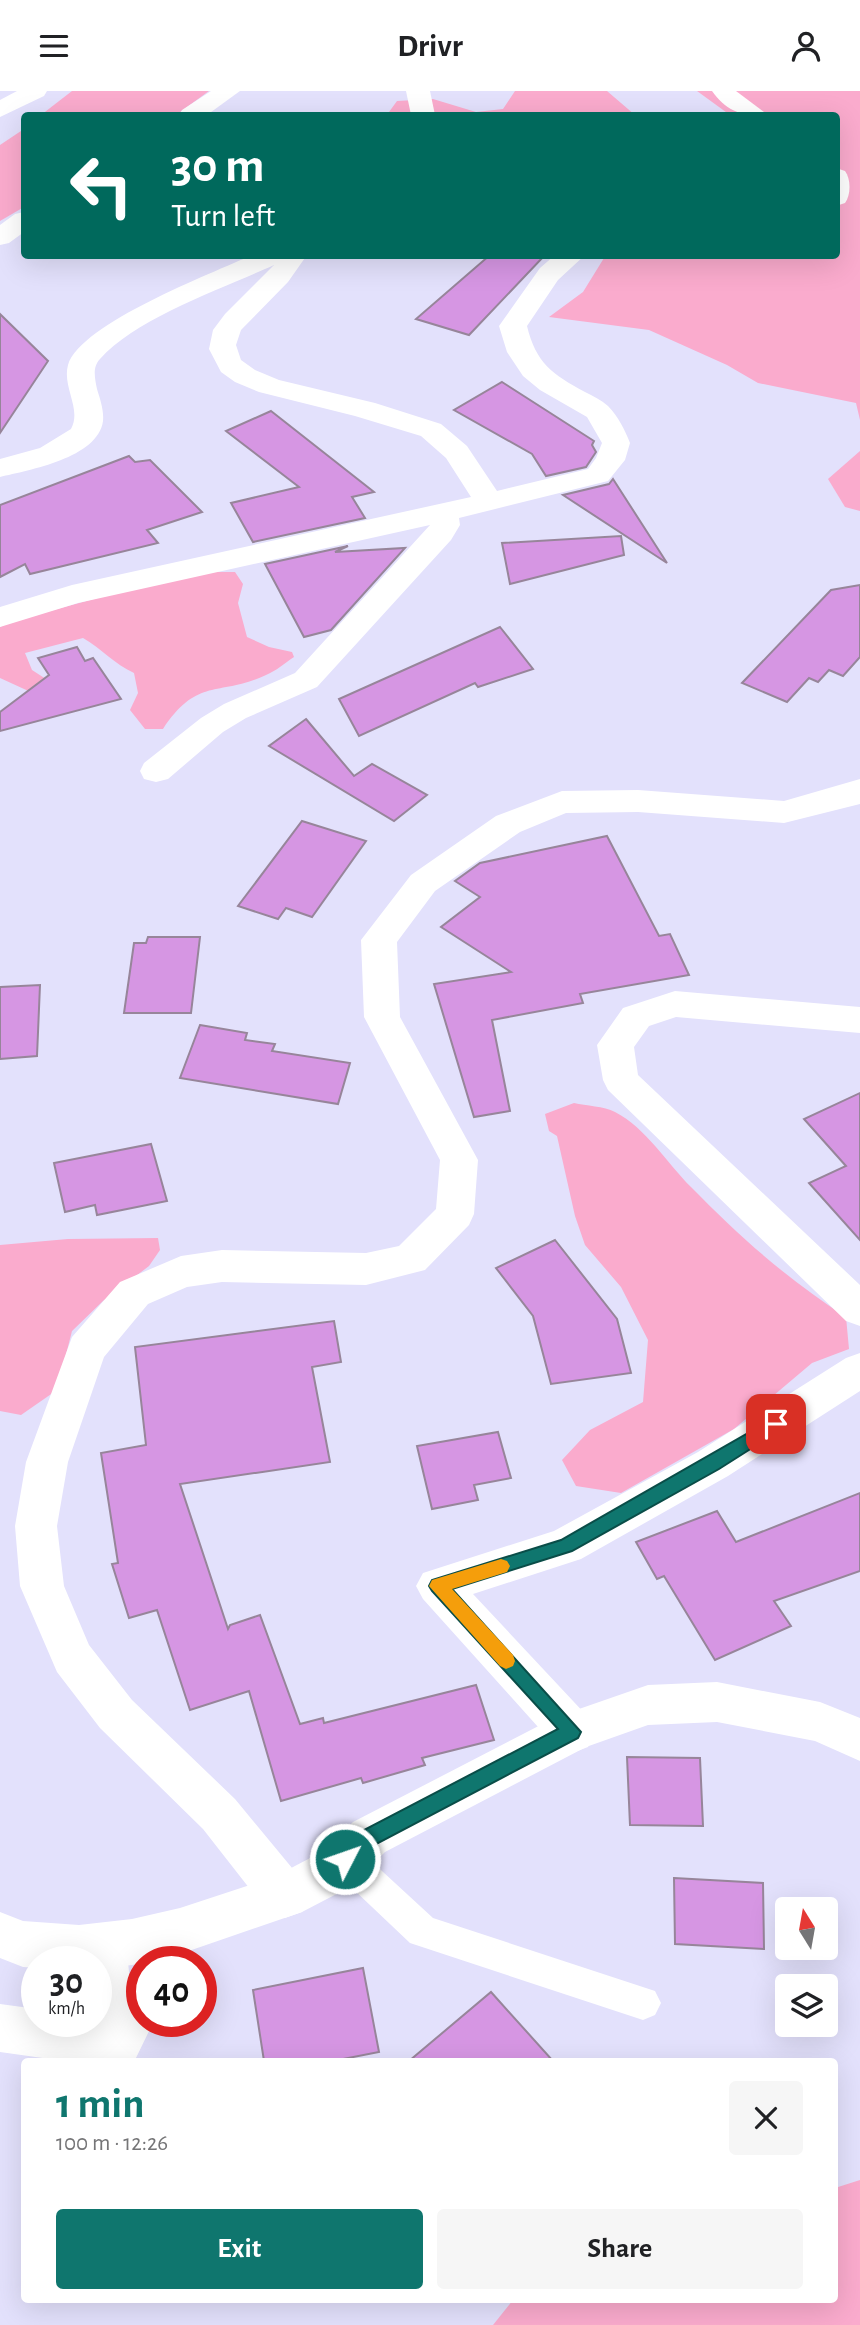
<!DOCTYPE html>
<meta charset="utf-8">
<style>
body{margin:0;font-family:"Alegreya Sans",sans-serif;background:#f6f6f6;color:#202124;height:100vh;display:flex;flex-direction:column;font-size:26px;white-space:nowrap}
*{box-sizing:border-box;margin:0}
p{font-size:23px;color:#757577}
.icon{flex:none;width:38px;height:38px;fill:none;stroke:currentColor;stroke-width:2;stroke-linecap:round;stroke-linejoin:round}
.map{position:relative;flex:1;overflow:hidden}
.panel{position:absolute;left:21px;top:1967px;width:817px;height:245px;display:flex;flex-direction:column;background:#fff;border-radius:7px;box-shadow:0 7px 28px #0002}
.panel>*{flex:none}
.top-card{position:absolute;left:21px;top:21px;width:819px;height:147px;border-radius:7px;box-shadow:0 7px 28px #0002;background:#00695c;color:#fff;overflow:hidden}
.needle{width:46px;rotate:349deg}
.controls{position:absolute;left:775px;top:1806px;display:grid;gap:14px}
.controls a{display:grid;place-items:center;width:63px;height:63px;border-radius:7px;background:#fff;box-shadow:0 7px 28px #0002;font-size:35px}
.speed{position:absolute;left:21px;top:1855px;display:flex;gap:14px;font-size:35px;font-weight:700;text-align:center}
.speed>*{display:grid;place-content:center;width:91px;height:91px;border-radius:50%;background:#fff;box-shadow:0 7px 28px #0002;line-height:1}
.speed small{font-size:18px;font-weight:400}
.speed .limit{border:10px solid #d22;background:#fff;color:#111}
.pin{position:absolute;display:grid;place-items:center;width:60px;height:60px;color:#fff;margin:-30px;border-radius:14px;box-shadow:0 4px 10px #0006}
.me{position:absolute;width:77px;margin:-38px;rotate:49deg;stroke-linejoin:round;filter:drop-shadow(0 0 5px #0008)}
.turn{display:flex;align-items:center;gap:24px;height:147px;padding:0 35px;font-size:32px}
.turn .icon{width:91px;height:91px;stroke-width:2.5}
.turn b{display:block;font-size:49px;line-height:60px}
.round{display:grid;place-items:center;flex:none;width:74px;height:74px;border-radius:7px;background:#f6f6f6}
.head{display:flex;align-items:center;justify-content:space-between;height:119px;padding:0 35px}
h1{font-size:42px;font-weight:600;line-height:52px;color:#0f766e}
.primary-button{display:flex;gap:14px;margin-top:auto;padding:14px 35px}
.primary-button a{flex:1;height:80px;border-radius:7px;background:#0f766e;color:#fff;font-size:28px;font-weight:600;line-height:80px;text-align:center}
.primary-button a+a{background:#f6f6f6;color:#202124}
header{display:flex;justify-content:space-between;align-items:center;height:91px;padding:0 35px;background:#fff;font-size:32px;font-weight:600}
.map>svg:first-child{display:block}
.green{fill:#faabcd}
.building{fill:#d696e3;stroke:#97859a;stroke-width:2}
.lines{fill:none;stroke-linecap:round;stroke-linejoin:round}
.service{fill:#fff;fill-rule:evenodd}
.minor{fill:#fff;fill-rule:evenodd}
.tertiary{fill:#fff;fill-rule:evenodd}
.route{fill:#0f766e;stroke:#0a4d48;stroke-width:2}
.slow{fill:#f59e0b}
</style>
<header><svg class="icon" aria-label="menu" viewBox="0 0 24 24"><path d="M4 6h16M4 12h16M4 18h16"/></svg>Drivr<svg class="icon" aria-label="person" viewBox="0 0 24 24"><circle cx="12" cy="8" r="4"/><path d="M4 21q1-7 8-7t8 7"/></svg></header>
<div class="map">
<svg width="860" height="2234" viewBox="0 0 860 2234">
<rect width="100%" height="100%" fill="#e3e1fc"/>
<g class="green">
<polygon points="72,0 209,0 176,24 41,24"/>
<polygon points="515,0 607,0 635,24 392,24 389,21 397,10 433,8 476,21 503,18"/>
<polygon points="697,0 860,0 860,329 856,312 758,292 727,274 649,239 549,226 583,201 604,167 602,165 836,164 836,24 730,24"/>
<polygon points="24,38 24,116 0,130 0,54"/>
<polygon points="860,360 860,420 845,416 828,388"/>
<path d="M193,481H235L243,493L238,512L247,546L269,556L292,561L294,566C285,572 276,580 266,584C219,606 198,585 163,638H145L130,619L138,602L134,582C114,573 102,558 83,547L25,562L32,579L49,590L35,603L0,587V536L13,530Z"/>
<path d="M574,1012C586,1015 604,1015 615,1021C646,1037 667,1072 691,1096C741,1147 786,1187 846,1226L849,1258L812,1272L734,1338L621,1402L576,1395L562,1369L590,1339L643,1311L648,1249L621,1196L585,1154L575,1125L557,1045L549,1040L545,1023Z"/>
<polygon points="158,1147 160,1159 149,1175 103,1210 72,1240 57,1299 21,1324 0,1320 0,1154 68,1148"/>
<polygon points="860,2089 860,2234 493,2234 513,2209 835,2208 835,2097"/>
</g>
<g class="building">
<polygon points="490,164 545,164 469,244 416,228"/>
<polygon points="0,223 48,270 0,342"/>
<polygon points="502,291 594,350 592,354 596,361 586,376 546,385 532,363 454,319"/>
<polygon points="271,320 374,401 352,406 365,427 253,451 231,412 299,396 226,340"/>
<polygon points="129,365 135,371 150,369 202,421 147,439 158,452 30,483 25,473 0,486 0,414"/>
<polygon points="613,388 667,472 563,404 609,393"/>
<polygon points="621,445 624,464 510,493 502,452"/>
<polygon points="348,455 335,461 405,457 331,539 304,546 265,473"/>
<polygon points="860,494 860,566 843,585 829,579 818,591 809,587 787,611 742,592 831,499"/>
<polygon points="500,536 533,578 478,596 475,592 359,645 339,608"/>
<polygon points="77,556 85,570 93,567 121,608 0,640 0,621 49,584 38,567"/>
<polygon points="306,628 354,685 372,673 427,704 394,730 269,655"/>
<polygon points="302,730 366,750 312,826 286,817 278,828 238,815"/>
<polygon points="607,745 659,845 670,843 689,884 580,903 583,912 492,929 510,1020 474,1026 434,893 511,881 441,836 480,806 455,790 480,772"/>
<polygon points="148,846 200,846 191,922 124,922 134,852 146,852"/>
<polygon points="40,894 37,965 0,968 0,896"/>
<polygon points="200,934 247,942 245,949 275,953 272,960 350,972 338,1013 180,987"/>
<polygon points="860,1002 860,1149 809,1092 846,1075 804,1028"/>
<polygon points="151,1053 167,1110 97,1124 95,1114 65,1121 54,1072"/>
<polygon points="555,1149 617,1228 631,1282 551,1293 533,1225 496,1177"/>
<polygon points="334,1230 341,1271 312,1276 330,1371 180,1393 228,1538 230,1534 260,1524 300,1633 323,1627 324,1632 476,1594 494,1649 422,1667 425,1674 363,1692 361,1687 281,1710 249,1600 190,1619 157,1519 129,1527 112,1473 118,1472 101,1362 146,1354 135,1256"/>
<polygon points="498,1341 511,1387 474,1394 478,1409 432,1418 417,1355"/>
<polygon points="860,1402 860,1480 774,1510 791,1535 715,1569 664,1485 657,1488 636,1451 717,1420 736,1451"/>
<polygon points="627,1666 700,1667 703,1735 630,1734"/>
<polygon points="674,1787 763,1792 764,1858 675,1853"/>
<polygon points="363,1877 379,1961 333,1970 264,1970 253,1899"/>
<polygon points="491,1901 553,1970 409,1970"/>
</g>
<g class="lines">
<polygon class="service" points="345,1752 357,1757 433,1827 655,1900 661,1912 655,1924 643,1929 410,1852 333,1779 328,1768 333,1757"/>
<g class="minor">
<polygon points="211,0 240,0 207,24 179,24 182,19"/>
<polygon points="406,0 430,0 435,24 411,24"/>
<path d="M712,0H736L768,24C743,26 727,21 712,0Z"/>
<path d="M836,77L845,80C851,88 851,104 845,112L836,115Z"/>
<polygon points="24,121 24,141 9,152 0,154 0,134 15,123"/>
<path d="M252,164H307L288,191L241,239L236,254L241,269L255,279L279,289L375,312L441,333L467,355L497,400L588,378L596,367L602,352L587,326L540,299L523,285L507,261L499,235L540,177L555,164H585L558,189L527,235C536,272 552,283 585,301C593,305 601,309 608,315C618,325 625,339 630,352L625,369L608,390L459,427L460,434L451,449L317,596L246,627L223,641L168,688L156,691L144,688L140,680L144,672L201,627L224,613L295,582L430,434L78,512L0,536V516L72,494L471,406L446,367L421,345L355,325L259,301L235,291L221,281L209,258L213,239L225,223L274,174C224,197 136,227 100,268C92,276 95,288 97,298C100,308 104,319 103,330C98,367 29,379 0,386V368L40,357L71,338C82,318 62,296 68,274C81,232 211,183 252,164Z"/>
<polygon points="860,688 860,713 784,732 638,721 566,722 520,741 435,800 397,851 400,926 478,1069 474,1123 469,1134 425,1179 366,1194 222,1191 187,1196 148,1213 104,1266 68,1371 57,1435 64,1495 89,1554 132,1609 235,1708 302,1789 309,1805 302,1821 285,1827 268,1821 203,1738 100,1637 57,1581 20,1495 15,1435 26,1371 72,1246 120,1191 181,1165 222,1159 366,1162 399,1155 436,1118 440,1069 364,926 361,849 411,784 496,725 562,700 638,699 784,710"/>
<polygon points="675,900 860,916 860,942 676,926 649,935 634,956 638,984 860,1194 860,1235 846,1230 608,999 603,989 597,954 623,917"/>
<polygon points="860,1262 860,1300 728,1385 581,1468 473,1503 588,1626 595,1641 588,1656 572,1662 556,1656 423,1508 416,1495 423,1482 554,1440 698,1361 846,1267"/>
<path d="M104,1832L121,1839C129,1858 127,1874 131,1894C134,1909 142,1909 142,1930H149L151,1936L135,1969L64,1970L0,1961V1913L37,1918V1930H96V1871H81L80,1855L87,1839Z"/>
</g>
<g class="tertiary">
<polygon points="17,0 47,0 44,5 0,26 0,9"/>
<polygon points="717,1591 820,1611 860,1627 860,1670 815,1650 717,1631 648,1634 586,1656 385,1761 348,1797 302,1821 180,1863 132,1874 96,1878 96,1871 37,1871 37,1877 23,1876 0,1867 0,1821 23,1830 79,1834 132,1828 180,1817 274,1786 314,1765 353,1731 556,1626 648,1594"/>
</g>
</g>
<polygon class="route" points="776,1326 782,1328 785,1333 782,1338 719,1378 572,1460 452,1498 581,1641 578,1647 376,1753 352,1774 345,1777 338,1774 336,1768 338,1761 362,1740 558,1638 432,1500 429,1495 432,1489 561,1449"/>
<polygon class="slow" points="501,1468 507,1470 510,1475 507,1481 452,1498 513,1564 515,1570 513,1575 506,1578 500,1575 429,1495 432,1489"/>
</svg>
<div class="controls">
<a><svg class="needle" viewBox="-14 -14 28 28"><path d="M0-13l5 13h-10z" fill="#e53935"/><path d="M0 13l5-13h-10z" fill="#757577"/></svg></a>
<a><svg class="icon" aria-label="layers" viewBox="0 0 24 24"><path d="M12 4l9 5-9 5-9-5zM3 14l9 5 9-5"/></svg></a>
</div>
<div class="speed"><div>30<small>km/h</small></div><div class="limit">40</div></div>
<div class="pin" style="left:776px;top:1333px;background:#d93025"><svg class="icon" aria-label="arrive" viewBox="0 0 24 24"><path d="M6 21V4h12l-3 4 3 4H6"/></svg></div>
<svg class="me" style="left:345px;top:1768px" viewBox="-20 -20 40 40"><circle r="17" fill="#0f766e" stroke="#fff" stroke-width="3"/><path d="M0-11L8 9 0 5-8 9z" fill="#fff"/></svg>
<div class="top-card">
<div class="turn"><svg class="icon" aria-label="left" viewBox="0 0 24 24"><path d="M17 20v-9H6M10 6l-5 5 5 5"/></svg><div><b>30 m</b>Turn left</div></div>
</div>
<section class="panel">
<div class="head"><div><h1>1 min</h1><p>100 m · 12:26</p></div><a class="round"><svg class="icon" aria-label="close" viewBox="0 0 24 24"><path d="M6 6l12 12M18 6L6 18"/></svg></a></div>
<div class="primary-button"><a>Exit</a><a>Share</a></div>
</section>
</div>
